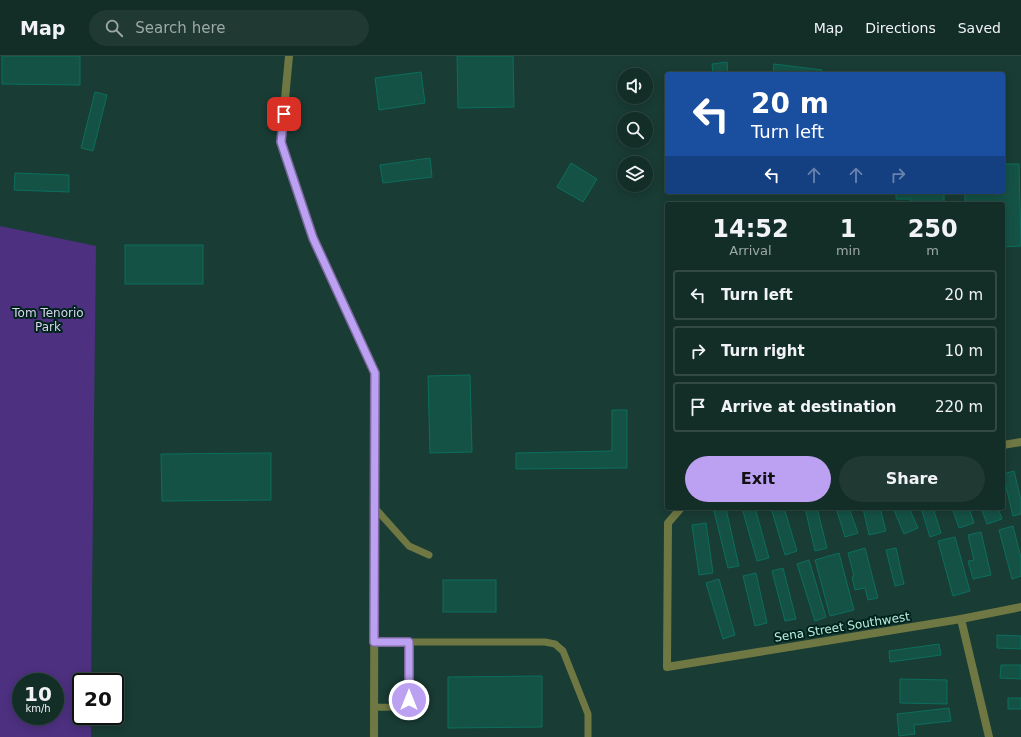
<!DOCTYPE html>
<style>
body{margin:0;font-family:"DejaVu Sans",sans-serif;background:#203933;color:#f1f3f6;height:100vh;display:flex;flex-direction:column;font-size:15px;white-space:nowrap}
*{box-sizing:border-box;margin:0}
p{font-size:13px;color:#9da8a7}
.icon{flex:none;width:22px;height:22px;fill:none;stroke:currentColor;stroke-width:2;stroke-linecap:round;stroke-linejoin:round}
.map{position:relative;flex:1;overflow:hidden}
.side{position:absolute;left:665px;top:146px;width:340px;height:308px;display:flex;flex-direction:column;background:#132d27;border-radius:4px;box-shadow:0 2px 10px #0003,0 0 0 1px #324944}
.side>*{flex:none}
.top-card{position:absolute;left:665px;top:16px;width:340px;height:122px;border-radius:4px;box-shadow:0 2px 10px #0003,0 0 0 1px #324944;background:#1a4fa0;color:#fff;overflow:hidden}
.controls{position:absolute;left:617px;top:12px;display:grid;gap:8px}
.controls a{display:grid;place-items:center;width:36px;height:36px;border-radius:50%;background:#132d27;box-shadow:0 2px 10px #0003,0 0 0 1px #324944;font-size:20px}
.speed{position:absolute;left:12px;top:617px;display:flex;gap:8px;font-size:20px;font-weight:700;text-align:center}
.speed>*{display:grid;place-content:center;width:52px;height:52px;border-radius:50%;background:#132d27;box-shadow:0 2px 10px #0003,0 0 0 1px #324944;line-height:1}
.speed small{font-size:10px;font-weight:400}
.speed .limit{border:2px solid #111;border-radius:6px;background:#fff;color:#111}
.pin{position:absolute;display:grid;place-items:center;width:34px;height:34px;color:#fff;margin:-17px;border-radius:8px;box-shadow:0 2px 6px #0006}
.me{position:absolute;width:44px;margin:-22px;rotate:0deg;stroke-linejoin:round;filter:drop-shadow(0 0 3px #0008)}
.turn{display:flex;align-items:center;gap:14px;height:84px;padding:0 20px;font-size:18px}
.turn .icon{width:52px;height:52px;stroke-width:2.5}
.turn b{display:block;font-size:28px;line-height:34px}
.lanes{display:flex;align-items:center;height:38px;padding:0 20px;background:#0003;justify-content:center;gap:20px;direction:ltr}
.lanes .off{opacity:.35}
.eta{display:flex;justify-content:space-evenly;align-items:center;height:68px;text-align:center}
.eta b{font-size:24px;font-weight:600;line-height:28px}
.button{display:flex;gap:8px;margin-top:auto;padding:8px 20px}
.button a{flex:1;height:46px;border-radius:24px;background:#bca0f2;color:#111;font-size:16px;font-weight:600;line-height:46px;text-align:center}
.button a+a{background:#203933;color:#f1f3f6}
ul{padding:0;list-style:none}
li{display:flex;align-items:center;gap:12px;height:50px;margin:0 8px 6px;padding:0 12px;border:2px solid #324944;border-radius:4px}
li div{flex:1}
li b{display:block;font-size:15px}
li em{font-style:normal}
header{display:flex;align-items:center;gap:24px;box-sizing:border-box;height:56px;padding:0 20px;background:#132d27;border-bottom:1px solid #324944}
header strong{font-size:19px}
nav{display:flex;gap:22px;margin-inline-start:auto;font-size:14px}
.search{width:280px;height:36px;background:#203933;display:flex;align-items:center;gap:10px;box-sizing:border-box;padding:0 14px;border-radius:22px;color:#9da8a7;font-size:15px}
.map>svg:first-child{display:block}
.green{fill:#4d3080;fill-rule:evenodd}
.building{fill:#155246;stroke:#0c6e5d}
.lines{fill:none;stroke-linecap:round;stroke-linejoin:round}
.lane{stroke:#6f7843;stroke-width:7}
.street{stroke:#6f7843;stroke-width:8}
.route-casing{stroke:#7a689d;stroke-width:10}
.route{stroke:#bca0f2;stroke-width:7}
.labels{text-anchor:middle;stroke-width:4;stroke-linejoin:round;paint-order:stroke}
.park-label{font-size:12px;fill:#d9d3ef;stroke:#00231c}
.street-label{font-size:12px;fill:#bdeee1;stroke:#00231c}
</style>
<header>
<strong>Map</strong>
<div class="search"><svg class="icon" aria-label="search" viewBox="0 0 24 24"><circle cx="10" cy="10" r="6"/><path d="M15 15l6 6"/></svg>Search here</div>
<nav><a>Map</a><a>Directions</a><a>Saved</a></nav>
</header>
<div class="map">
<svg width="1021" height="681" viewBox="0 0 1021 681">
<rect width="100%" height="100%" fill="#193c34"/>
<path class="green" d="M0,170L96,190L91,626H81V660H91V681H0ZM21,626H55V660H21Z"/>
<g class="building">
<polygon points="2,0 80,0 80,29 2,28"/>
<polygon points="457,0 513,0 514,51 458,52"/>
<polygon points="727,6 728,18 713,18 712,8"/>
<polygon points="774,8 822,14 822,18 773,18"/>
<polygon points="421,16 425,47 379,54 375,22"/>
<polygon points="95,36 107,39 93,95 81,92"/>
<polygon points="430,102 432,121 383,127 380,109"/>
<polygon points="571,107 597,123 583,146 557,131"/>
<polygon points="1003,108 1019,108 1021,190 1003,191 1003,148 965,148 965,136 1003,136"/>
<polygon points="15,117 69,119 69,136 14,134"/>
<polygon points="896,136 944,136 944,148 910,148 910,143 896,143"/>
<rect x="125" y="189" width="78" height="39"/>
<polygon points="470,319 472,396 430,397 428,320"/>
<polygon points="612,354 627,354 627,412 516,413 516,397 612,395"/>
<polygon points="271,397 271,444 162,445 161,398"/>
<polygon points="1014,415 1021,444 1021,458 1013,460 1003,418"/>
<polygon points="742,452 755,452 769,502 757,505"/>
<polygon points="771,452 784,452 797,495 785,499"/>
<polygon points="805,452 817,452 827,492 815,495"/>
<polygon points="836,452 849,452 858,477 845,481"/>
<polygon points="863,452 880,452 886,475 869,479"/>
<polygon points="893,452 909,452 918,472 904,478"/>
<polygon points="921,452 933,452 941,477 930,481"/>
<polygon points="952,452 969,452 974,467 959,472"/>
<polygon points="981,452 998,452 1002,463 987,468"/>
<polygon points="726,453 739,510 728,512 714,455"/>
<polygon points="706,467 713,517 699,519 692,469"/>
<polygon points="1013,470 1021,502 1021,520 1012,523 999,474"/>
<polygon points="981,476 991,519 973,523 968,505 974,504 968,479"/>
<polygon points="955,481 970,535 953,540 938,485"/>
<polygon points="865,492 878,542 868,544 865,532 855,534 852,521 854,520 848,497"/>
<polygon points="896,492 904,528 895,530 886,494"/>
<polygon points="839,497 854,554 830,560 815,504"/>
<polygon points="809,504 826,561 815,565 797,508"/>
<polygon points="783,512 796,563 785,565 772,515"/>
<polygon points="756,517 767,567 755,570 743,520"/>
<polygon points="719,523 735,579 723,583 706,527"/>
<rect x="443" y="524" width="53" height="32"/>
<polygon points="997,579 1021,580 1021,593 997,592"/>
<polygon points="939,588 941,599 890,606 889,595"/>
<polygon points="1001,609 1021,609 1021,623 1000,622"/>
<polygon points="542,620 542,671 448,672 448,621"/>
<polygon points="900,623 947,624 947,648 900,647"/>
<rect x="1008" y="642" width="13" height="11"/>
<polygon points="949,652 951,665 914,669 915,678 899,680 897,658"/>
</g>
<g class="lines">
<g class="lane">
<polyline points="374,451 409,490 429,499"/>
<polyline points="374,586 545,586 555,588 563,595 588,658 588,681"/>
<path d="M374,651C387,651 399,654 409,643V586"/>
</g>
<g class="street">
<polyline points="289,0 281,86 313,182 375,317 374,681"/>
<polyline points="1003,389 1021,386"/>
<polyline points="681,452 668,467 667,611 961,563 1021,551"/>
<polyline points="961,563 989,681"/>
</g>
</g>
<g class="lines">
<g class="route-casing">
<polyline id="route" points="284,58 281,86 313,182 375,317 374,586 409,586 409,644"/>
</g>
<use href="#route" class="route"/>
</g>
<g class="labels">
<g class="park-label">
<text x="48" y="261">Tom Tenorio<tspan x="48" dy="14">Park</tspan></text>
</g>
<g class="street-label">
<text transform="translate(842 571) rotate(-9)" y="4">Sena Street Southwest</text>
</g>
</g>
</svg>
<div class="controls">
<a><svg class="icon" aria-label="sound" viewBox="0 0 24 24"><path d="M4 9h4l5-4v14l-5-4H4zM17 9q2 3 0 6"/></svg></a>
<a><svg class="icon" aria-label="search" viewBox="0 0 24 24"><circle cx="10" cy="10" r="6"/><path d="M15 15l6 6"/></svg></a>
<a><svg class="icon" aria-label="layers" viewBox="0 0 24 24"><path d="M12 4l9 5-9 5-9-5zM3 14l9 5 9-5"/></svg></a>
</div>
<div class="speed"><div>10<small>km/h</small></div><div class="limit">20</div></div>
<div class="pin" style="left:284px;top:58px;background:#d93025"><svg class="icon" aria-label="arrive" viewBox="0 0 24 24"><path d="M6 21V4h12l-3 4 3 4H6"/></svg></div>
<svg class="me" style="left:409px;top:644px" viewBox="-20 -20 40 40"><circle r="17" fill="#bca0f2" stroke="#fff" stroke-width="3"/><path d="M0-11L8 9 0 5-8 9z" fill="#fff"/></svg>
<div class="top-card">
<div class="turn"><svg class="icon" aria-label="left" viewBox="0 0 24 24"><path d="M17 20v-9H6M10 6l-5 5 5 5"/></svg><div><b>20 m</b>Turn left</div></div>
<div class="lanes"><svg class="icon" aria-label="left" viewBox="0 0 24 24"><path d="M17 20v-9H6M10 6l-5 5 5 5"/></svg><svg class="icon off" aria-label="ahead" viewBox="0 0 24 24"><path d="M12 20V5M6 11l6-6 6 6"/></svg><svg class="icon off" aria-label="ahead" viewBox="0 0 24 24"><path d="M12 20V5M6 11l6-6 6 6"/></svg><svg class="icon off" aria-label="right" viewBox="0 0 24 24"><path d="M7 20v-9h11M14 6l5 5-5 5"/></svg></div>
</div>
<section class="side">
<div class="eta">
<div><b>14:52</b><p>Arrival</p></div>
<div><b>1</b><p>min</p></div>
<div><b>250</b><p>m</p></div>
</div>
<ul>
<li><svg class="icon" aria-label="left" viewBox="0 0 24 24"><path d="M17 20v-9H6M10 6l-5 5 5 5"/></svg><div><b>Turn left</b></div><em>20 m</em></li>
<li><svg class="icon" aria-label="right" viewBox="0 0 24 24"><path d="M7 20v-9h11M14 6l5 5-5 5"/></svg><div><b>Turn right</b></div><em>10 m</em></li>
<li><svg class="icon" aria-label="arrive" viewBox="0 0 24 24"><path d="M6 21V4h12l-3 4 3 4H6"/></svg><div><b>Arrive at destination</b></div><em>220 m</em></li>
</ul>
<div class="button"><a>Exit</a><a>Share</a></div>
</section>
</div>
